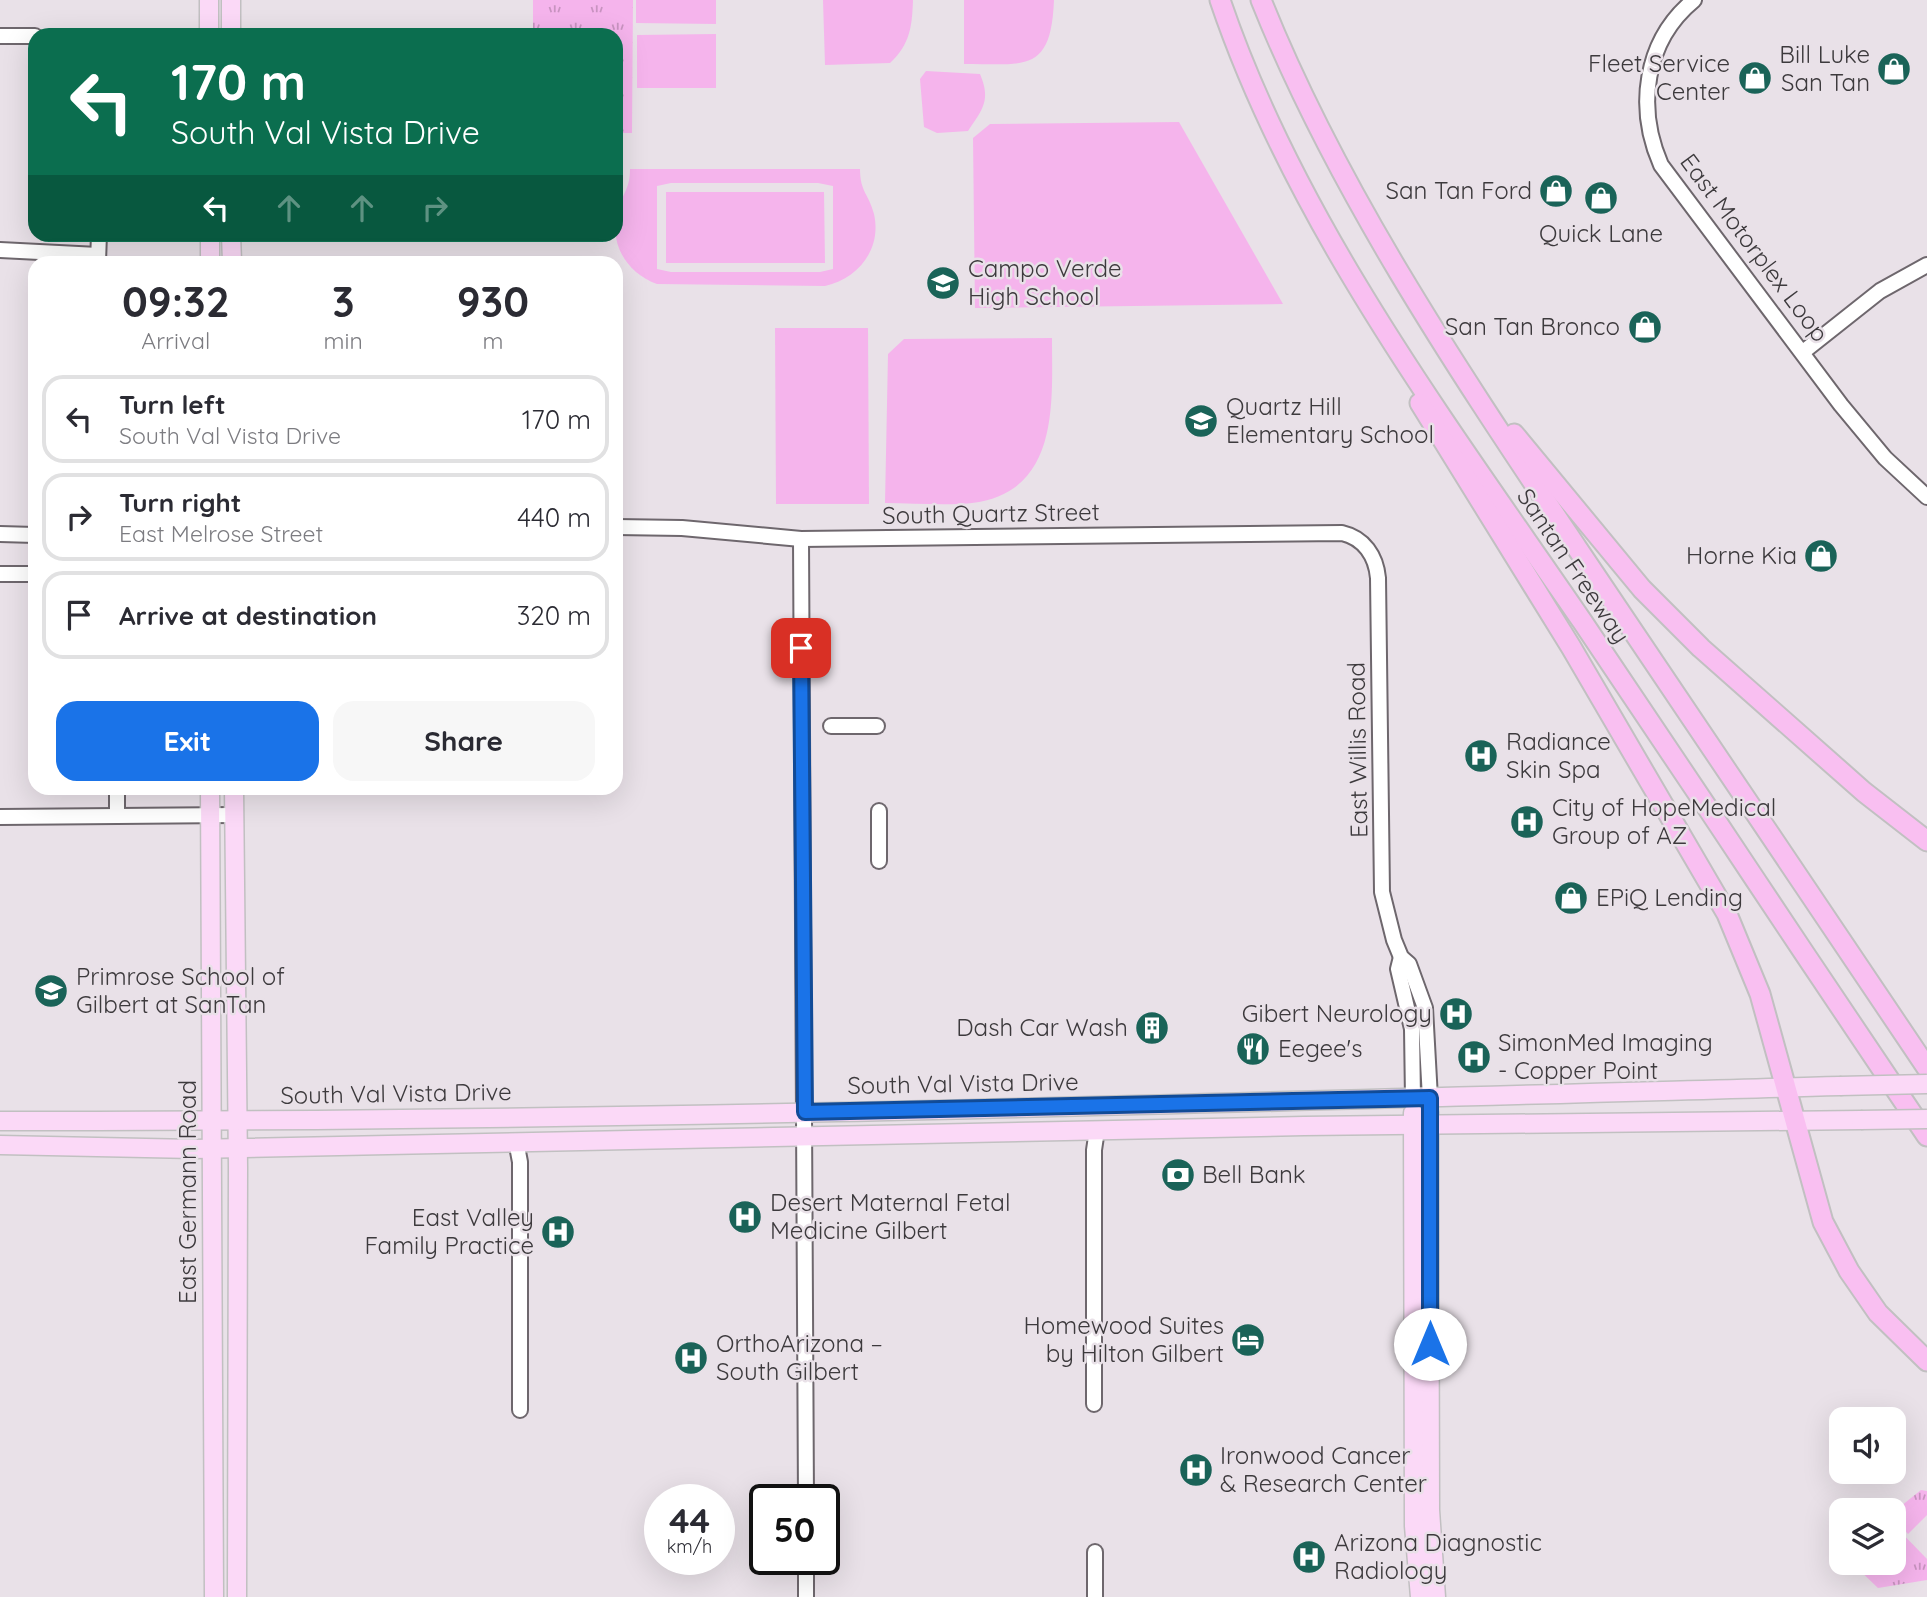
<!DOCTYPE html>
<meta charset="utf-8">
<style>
body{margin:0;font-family:Quicksand,sans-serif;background:#f7f7f7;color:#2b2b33;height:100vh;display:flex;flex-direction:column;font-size:26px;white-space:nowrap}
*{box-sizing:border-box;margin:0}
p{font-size:23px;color:#7c7c81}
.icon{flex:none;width:38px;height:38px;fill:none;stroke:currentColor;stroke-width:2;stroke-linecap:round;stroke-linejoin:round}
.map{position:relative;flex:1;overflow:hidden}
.side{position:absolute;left:28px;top:256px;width:595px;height:539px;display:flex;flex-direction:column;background:#fff;border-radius:21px;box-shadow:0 7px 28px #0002}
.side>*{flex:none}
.top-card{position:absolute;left:28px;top:28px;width:595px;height:214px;border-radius:21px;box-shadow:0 7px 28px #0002;background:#0b6e4f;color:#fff;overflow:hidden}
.controls{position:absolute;left:1829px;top:1407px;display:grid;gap:14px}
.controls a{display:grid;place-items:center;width:77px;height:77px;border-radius:14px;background:#fff;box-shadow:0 7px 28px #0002;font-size:35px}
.speed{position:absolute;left:644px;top:1484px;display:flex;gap:14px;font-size:35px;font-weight:700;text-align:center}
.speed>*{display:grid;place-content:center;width:91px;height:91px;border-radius:50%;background:#fff;box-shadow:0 7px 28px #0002;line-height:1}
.speed small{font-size:18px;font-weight:400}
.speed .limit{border:4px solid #111;border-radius:10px;background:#fff;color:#111}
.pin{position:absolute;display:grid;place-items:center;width:60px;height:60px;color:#fff;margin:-30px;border-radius:14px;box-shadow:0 4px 10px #0006}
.me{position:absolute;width:77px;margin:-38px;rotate:0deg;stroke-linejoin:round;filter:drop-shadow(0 0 5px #0008)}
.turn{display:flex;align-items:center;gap:24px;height:147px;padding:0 28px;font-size:32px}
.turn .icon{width:91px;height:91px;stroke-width:2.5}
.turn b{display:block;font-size:49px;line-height:60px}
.lanes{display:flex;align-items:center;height:66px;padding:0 28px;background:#0003;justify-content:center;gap:35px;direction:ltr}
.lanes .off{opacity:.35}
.eta{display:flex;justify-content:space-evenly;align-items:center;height:119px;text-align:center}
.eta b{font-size:42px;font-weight:700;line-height:49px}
.primary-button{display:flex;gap:14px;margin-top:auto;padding:14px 28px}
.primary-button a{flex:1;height:80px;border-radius:21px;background:#1a73e8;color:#fff;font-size:28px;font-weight:700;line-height:80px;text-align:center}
.primary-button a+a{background:#f7f7f7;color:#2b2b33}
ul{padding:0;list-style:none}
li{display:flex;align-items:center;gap:21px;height:88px;margin:0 14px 10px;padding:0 14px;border:4px solid #e1e1e2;border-radius:21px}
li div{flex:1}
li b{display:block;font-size:26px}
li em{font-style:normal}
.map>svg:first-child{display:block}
.grass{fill:url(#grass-tufts)}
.garden{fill:#f5b4ec;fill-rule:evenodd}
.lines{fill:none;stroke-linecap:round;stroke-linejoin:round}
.minor-casing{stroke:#6e676d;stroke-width:18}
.major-casing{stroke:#c1c0c1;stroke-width:21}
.highway-casing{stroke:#c1c0c1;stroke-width:23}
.minor{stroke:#fff;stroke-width:14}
.major{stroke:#fbd9f7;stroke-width:18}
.highway{stroke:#f9bff1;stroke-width:19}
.major-bridge-casing{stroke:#c1c0c1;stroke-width:21;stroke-linecap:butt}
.major-bridge{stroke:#fbd9f7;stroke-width:18}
.route-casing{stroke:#114b97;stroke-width:18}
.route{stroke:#1a73e8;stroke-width:12}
.labels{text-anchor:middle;stroke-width:5;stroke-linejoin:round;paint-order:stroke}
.poi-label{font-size:24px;fill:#3d3a3d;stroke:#e9e1e8;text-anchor:start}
.street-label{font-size:24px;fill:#3d3a3d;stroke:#e9e1e8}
</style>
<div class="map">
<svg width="1927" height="1597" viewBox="0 0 1927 1597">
<defs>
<pattern id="grass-tufts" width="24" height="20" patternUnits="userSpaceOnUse" patternTransform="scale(1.75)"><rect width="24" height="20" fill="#f5b4ec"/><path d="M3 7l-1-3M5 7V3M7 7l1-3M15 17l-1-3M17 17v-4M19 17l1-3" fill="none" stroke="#c893c0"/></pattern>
</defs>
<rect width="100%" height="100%" fill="#e9e1e8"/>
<g class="grass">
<polygon points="533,0 633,0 632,133 616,133 616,35 533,35"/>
<polygon points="1921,1490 1927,1491 1927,1515 1908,1534 1894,1519 1894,1514 1896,1511 1900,1514 1904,1509 1901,1506"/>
<polygon points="1894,1525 1927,1559 1927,1580 1878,1588 1852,1563 1894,1563"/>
</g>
<g class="garden">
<polygon points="636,0 716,0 716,24 636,23"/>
<path d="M823,0H913C912,27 910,44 890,63L825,65Z"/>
<path d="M964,0H1054C1051,73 1026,64 964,64Z"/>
<polygon points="716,34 716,88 637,88 637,35"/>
<path d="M926,71L980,74C991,100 983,109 968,131L937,133L924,127L920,79Z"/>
<polygon points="1179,122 1283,304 975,308 973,138 990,124"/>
<path d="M630,169H860C860,192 869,194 874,214C882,249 858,279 825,286L657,284C626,273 608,242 618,210C623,192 630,189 630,169ZM671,183H818L833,186V269L820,272H671L657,269V186Z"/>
<polygon points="666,192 824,192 825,263 666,263"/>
<polygon points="775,328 868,328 869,504 776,504"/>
<path d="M1052,338C1052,403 1060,492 972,503C944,506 914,503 885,503L888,354L904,339Z"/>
</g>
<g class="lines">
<g class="minor-casing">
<g id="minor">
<path d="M1694,0C1644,41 1636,108 1661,165L1841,405L1885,458L1927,497"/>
<polyline points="0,36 35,36"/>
<polyline points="0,250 98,255"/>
<polyline points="98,262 99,234"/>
<polyline points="1803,352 1880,291 1927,265"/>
<path d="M616,527L682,528L801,539L1342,533C1364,538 1376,556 1378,578L1382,892L1394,940L1401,957L1409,964L1425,1008L1430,1098"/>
<polyline points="0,534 35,535"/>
<polyline points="801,539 806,1500"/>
<polyline points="0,574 35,574"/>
<polyline points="831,726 877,726"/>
<polyline points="117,788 117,816"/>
<polyline points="879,811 879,861"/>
<polyline points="0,817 234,815"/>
<polyline points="1401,957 1398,969 1412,1029 1413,1099"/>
<polyline points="516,1141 520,1162 520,1410"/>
<polyline points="1094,1404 1094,1150 1097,1130"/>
<polyline points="1095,1552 1095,1597"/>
<polyline points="806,1597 806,1559"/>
</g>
</g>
<g class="major-casing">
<g id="major">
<polyline points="231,0 231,35"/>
<polyline points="209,35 209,0"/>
<polyline points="210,234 210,262"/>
<polyline points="231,234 232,262"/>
<polyline points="210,788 214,1597"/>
<polyline points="234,788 238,1167 237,1597"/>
<polyline points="1429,1112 1430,1510 1436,1597"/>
<polyline points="1413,1113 1414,1526 1420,1597"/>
<path d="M0,1121C614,1122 1227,1103 1840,1086"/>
<polyline points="0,1145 194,1149 1304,1126 1861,1120"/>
</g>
</g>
<g class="highway-casing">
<g id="highway">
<path d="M1220,0C1296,225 1449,427 1582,621C1698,792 1811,965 1927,1136"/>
<path d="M1261,0C1338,193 1462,376 1577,548C1694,721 1811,894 1927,1068"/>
<polyline points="1420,403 1571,647 1727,914 1760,994 1823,1222 1849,1271 1878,1313 1927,1361"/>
<polyline points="1514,434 1642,589 1701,648 1864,792 1927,841"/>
</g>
</g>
<use href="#minor" class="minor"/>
<use href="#major" class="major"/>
<use href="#highway" class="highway"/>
<g class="major-bridge-casing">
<g id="major-bridge">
<polyline points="1840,1086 1927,1084"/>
<polyline points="1861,1120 1927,1119"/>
</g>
</g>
<use href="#major-bridge" class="major-bridge"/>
</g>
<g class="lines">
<g class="route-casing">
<polyline id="route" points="801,648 805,1112 1430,1098 1430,1344"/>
</g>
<use href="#route" class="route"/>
</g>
<defs>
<g id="shop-disc" transform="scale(1.75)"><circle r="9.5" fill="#1a6358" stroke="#e9e1e8"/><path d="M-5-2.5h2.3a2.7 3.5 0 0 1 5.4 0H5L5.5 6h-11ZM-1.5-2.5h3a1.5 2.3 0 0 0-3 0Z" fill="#fff"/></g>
<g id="school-disc" transform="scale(1.75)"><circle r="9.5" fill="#1a6358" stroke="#e9e1e8"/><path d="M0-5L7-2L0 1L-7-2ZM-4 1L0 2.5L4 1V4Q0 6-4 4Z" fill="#fff"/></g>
<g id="hospital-disc" transform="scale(1.75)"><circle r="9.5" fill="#1a6358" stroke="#e9e1e8"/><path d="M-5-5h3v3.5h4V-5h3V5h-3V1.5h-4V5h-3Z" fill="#fff"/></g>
<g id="building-disc" transform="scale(1.75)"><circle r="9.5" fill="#1a6358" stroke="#e9e1e8"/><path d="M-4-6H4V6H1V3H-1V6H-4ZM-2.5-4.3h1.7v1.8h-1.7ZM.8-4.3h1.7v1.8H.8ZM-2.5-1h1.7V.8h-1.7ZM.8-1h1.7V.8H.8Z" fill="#fff"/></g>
<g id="restaurant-disc" transform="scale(1.75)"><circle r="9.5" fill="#1a6358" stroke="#e9e1e8"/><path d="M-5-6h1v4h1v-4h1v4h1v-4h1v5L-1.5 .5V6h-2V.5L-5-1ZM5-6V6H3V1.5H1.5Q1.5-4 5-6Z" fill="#fff"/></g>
<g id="bank-disc" transform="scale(1.75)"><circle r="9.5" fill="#1a6358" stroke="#e9e1e8"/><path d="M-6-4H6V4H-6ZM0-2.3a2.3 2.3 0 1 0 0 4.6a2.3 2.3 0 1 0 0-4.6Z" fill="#fff"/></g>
<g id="hotel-disc" transform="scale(1.75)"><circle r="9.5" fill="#1a6358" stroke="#e9e1e8"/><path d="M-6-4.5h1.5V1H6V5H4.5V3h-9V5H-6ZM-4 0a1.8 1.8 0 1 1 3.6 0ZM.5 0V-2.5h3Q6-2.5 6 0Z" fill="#fff"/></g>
</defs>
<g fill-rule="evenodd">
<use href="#shop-disc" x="1894" y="69"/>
<use href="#shop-disc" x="1755" y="78"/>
<use href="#shop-disc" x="1556" y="191"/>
<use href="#shop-disc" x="1601" y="198"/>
<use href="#school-disc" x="943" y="283"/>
<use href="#shop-disc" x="1645" y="327"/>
<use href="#school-disc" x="1201" y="421"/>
<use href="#shop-disc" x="1821" y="556"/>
<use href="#hospital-disc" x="1481" y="756"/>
<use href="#hospital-disc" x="1527" y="822"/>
<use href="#shop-disc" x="1571" y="898"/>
<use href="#school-disc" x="51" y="991"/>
<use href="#hospital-disc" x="1456" y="1014"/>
<use href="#building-disc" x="1152" y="1028"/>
<use href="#restaurant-disc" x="1253" y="1049"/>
<use href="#hospital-disc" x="1474" y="1057"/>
<use href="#bank-disc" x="1178" y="1175"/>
<use href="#hospital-disc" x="745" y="1217"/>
<use href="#hospital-disc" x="558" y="1232"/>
<use href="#hotel-disc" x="1248" y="1340"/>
<use href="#hospital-disc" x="691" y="1358"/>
<use href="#hospital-disc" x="1196" y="1470"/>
<use href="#hospital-disc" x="1309" y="1557"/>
</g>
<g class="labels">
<g class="poi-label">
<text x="1870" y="63" text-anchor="end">Bill Luke<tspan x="1870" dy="28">San Tan</tspan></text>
<text x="1730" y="72" text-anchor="end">Fleet Service<tspan x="1730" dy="28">Center</tspan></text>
<text x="1532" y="199" text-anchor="end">San Tan Ford</text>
<text x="1601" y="242" text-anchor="middle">Quick Lane</text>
<text x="968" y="277">Campo Verde<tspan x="968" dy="28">High School</tspan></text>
<text x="1620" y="335" text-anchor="end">San Tan Bronco</text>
<text x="1226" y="415">Quartz Hill<tspan x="1226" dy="28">Elementary School</tspan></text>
<text x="1797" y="564" text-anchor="end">Horne Kia</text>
<text x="1506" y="750">Radiance<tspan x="1506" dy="28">Skin Spa</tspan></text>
<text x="1552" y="816">City of HopeMedical<tspan x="1552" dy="28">Group of AZ</tspan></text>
<text x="1596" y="906">EPiQ Lending</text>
<text x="76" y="985">Primrose School of<tspan x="76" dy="28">Gilbert at SanTan</tspan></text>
<text x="1432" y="1022" text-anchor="end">Gibert Neurology</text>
<text x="1128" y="1036" text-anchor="end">Dash Car Wash</text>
<text x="1498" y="1051">SimonMed Imaging<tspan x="1498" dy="28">- Copper Point</tspan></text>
<text x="1278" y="1057">Eegee's</text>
<text x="1202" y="1183">Bell Bank</text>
<text x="770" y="1211">Desert Maternal Fetal<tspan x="770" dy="28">Medicine Gilbert</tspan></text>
<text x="534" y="1226" text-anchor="end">East Valley<tspan x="534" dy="28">Family Practice</tspan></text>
<text x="1224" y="1334" text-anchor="end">Homewood Suites<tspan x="1224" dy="28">by Hilton Gilbert</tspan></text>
<text x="716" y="1352">OrthoArizona –<tspan x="716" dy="28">South Gilbert</tspan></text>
<text x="1220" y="1464">Ironwood Cancer<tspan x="1220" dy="28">&amp; Research Center</tspan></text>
<text x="1334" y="1551">Arizona Diagnostic<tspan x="1334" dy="28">Radiology</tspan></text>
</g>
<g class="street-label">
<text transform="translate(1754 248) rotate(53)" y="8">East Motorplex Loop</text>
<text transform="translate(991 514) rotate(-1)" y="8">South Quartz Street</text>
<text transform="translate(1573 566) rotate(56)" y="8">Santan Freeway</text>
<text transform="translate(1358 750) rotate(-91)" y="8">East Willis Road</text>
<text transform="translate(963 1084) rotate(-1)" y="8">South Val Vista Drive</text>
<text transform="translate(396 1094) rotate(-1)" y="8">South Val Vista Drive</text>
<text transform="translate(188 1192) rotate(-90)" y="8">East Germann Road</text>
</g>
</g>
</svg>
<div class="controls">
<a><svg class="icon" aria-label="sound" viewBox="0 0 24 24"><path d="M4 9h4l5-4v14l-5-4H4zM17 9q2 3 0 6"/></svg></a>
<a><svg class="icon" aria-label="layers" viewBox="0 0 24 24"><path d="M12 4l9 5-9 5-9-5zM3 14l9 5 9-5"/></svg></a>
</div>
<div class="speed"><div>44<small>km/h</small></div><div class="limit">50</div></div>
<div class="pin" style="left:801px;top:648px;background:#d93025"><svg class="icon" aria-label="arrive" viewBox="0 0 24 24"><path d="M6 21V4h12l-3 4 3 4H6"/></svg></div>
<svg class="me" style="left:1430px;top:1344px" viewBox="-20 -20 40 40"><circle r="19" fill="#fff"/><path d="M0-13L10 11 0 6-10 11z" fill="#1a73e8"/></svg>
<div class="top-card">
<div class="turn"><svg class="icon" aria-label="left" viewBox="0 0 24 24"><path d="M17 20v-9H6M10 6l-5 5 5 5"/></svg><div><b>170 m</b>South Val Vista Drive</div></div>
<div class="lanes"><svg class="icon" aria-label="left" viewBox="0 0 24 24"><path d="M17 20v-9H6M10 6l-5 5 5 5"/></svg><svg class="icon off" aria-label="ahead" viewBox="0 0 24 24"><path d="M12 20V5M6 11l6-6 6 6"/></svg><svg class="icon off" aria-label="ahead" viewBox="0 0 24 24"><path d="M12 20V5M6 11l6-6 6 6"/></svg><svg class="icon off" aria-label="right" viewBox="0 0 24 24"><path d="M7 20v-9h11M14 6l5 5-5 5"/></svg></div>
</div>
<section class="side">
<div class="eta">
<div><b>09:32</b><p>Arrival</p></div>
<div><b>3</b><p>min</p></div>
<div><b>930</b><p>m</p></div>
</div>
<ul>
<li><svg class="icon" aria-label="left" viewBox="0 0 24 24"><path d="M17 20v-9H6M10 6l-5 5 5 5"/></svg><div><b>Turn left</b><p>South Val Vista Drive</p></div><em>170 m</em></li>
<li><svg class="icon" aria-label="right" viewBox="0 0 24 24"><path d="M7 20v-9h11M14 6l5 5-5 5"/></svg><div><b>Turn right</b><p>East Melrose Street</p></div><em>440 m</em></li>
<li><svg class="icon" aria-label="arrive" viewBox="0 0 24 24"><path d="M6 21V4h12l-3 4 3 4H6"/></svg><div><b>Arrive at destination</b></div><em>320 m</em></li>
</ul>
<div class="primary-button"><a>Exit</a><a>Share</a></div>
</section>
</div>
